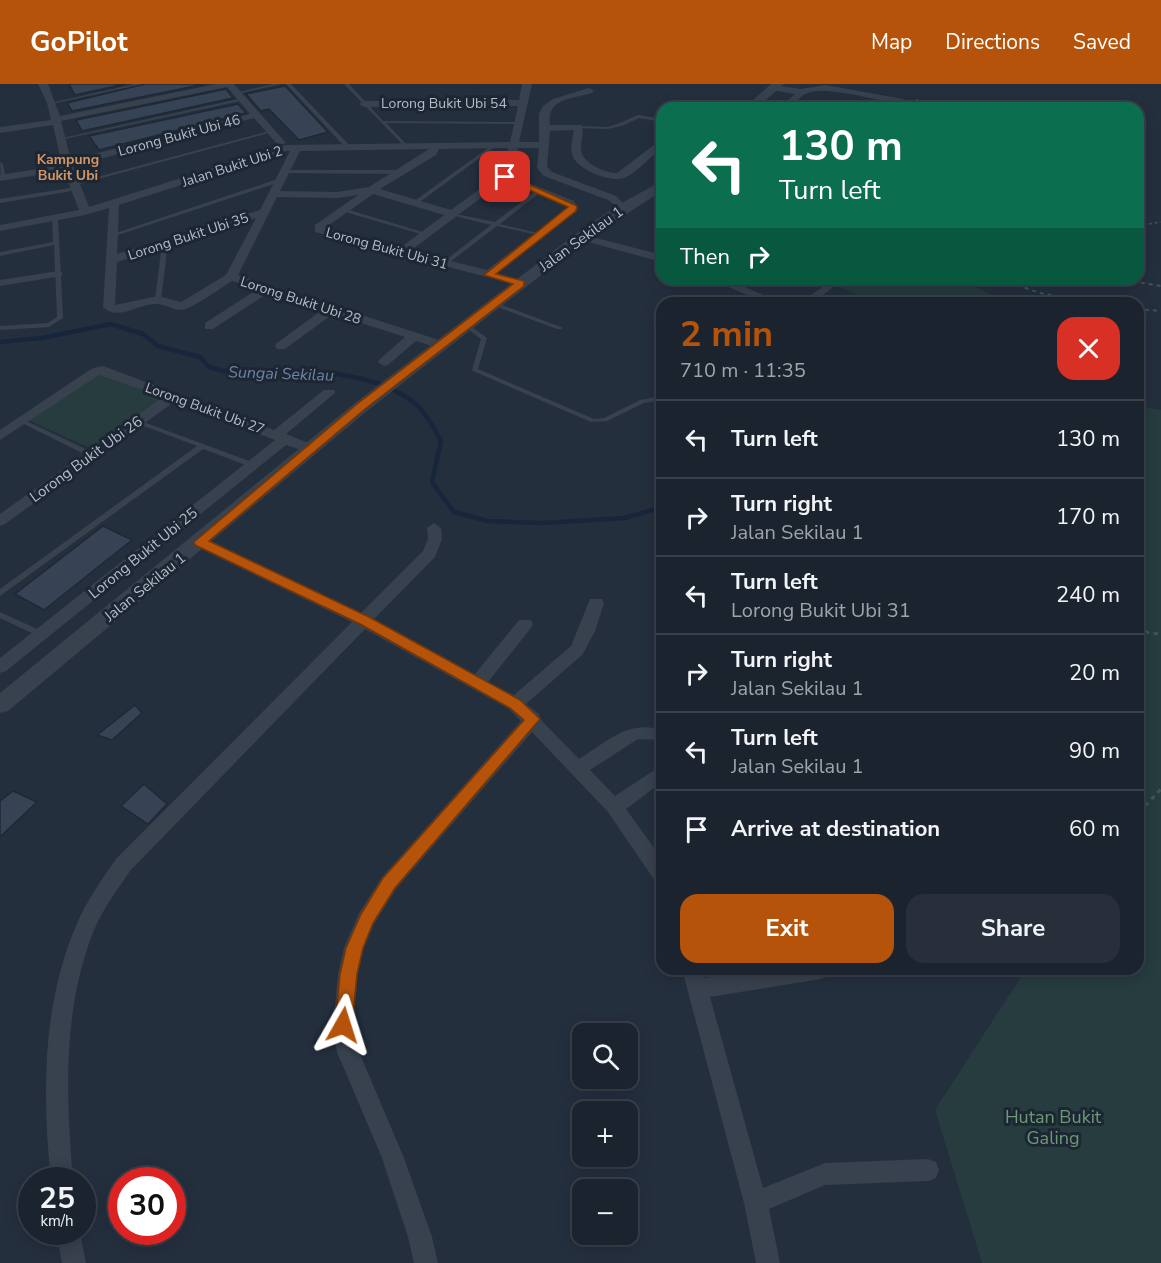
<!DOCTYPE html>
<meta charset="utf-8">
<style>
body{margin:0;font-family:"Nunito Sans",sans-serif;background:#282f3a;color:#f1f3f6;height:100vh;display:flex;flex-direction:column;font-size:22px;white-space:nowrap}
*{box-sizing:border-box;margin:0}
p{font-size:20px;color:#a0a4aa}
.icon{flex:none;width:33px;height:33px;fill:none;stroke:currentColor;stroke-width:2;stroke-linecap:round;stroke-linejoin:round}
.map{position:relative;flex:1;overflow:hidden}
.drawer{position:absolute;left:656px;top:213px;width:488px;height:678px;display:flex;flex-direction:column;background:#1b232e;border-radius:18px;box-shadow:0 3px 15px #0003,0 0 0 2px #39404a}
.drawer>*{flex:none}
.banner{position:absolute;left:656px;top:18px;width:488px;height:183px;border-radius:18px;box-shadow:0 3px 15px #0003,0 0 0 2px #39404a;background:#0b6e4f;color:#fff;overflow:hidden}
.fabs{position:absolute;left:572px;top:939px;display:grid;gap:12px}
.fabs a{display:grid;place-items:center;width:66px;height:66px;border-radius:12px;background:#1b232e;box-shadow:0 3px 15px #0003,0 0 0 2px #39404a;font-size:30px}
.speed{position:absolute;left:18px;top:1083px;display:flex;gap:12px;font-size:30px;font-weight:700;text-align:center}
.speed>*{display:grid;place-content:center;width:78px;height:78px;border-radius:50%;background:#1b232e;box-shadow:0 3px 15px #0003,0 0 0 2px #39404a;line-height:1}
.speed small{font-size:15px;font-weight:400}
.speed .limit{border:9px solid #d22;background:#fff;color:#111}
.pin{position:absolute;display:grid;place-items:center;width:51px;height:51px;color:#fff;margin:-26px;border-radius:12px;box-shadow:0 3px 9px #0006}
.me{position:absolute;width:66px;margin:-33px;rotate:6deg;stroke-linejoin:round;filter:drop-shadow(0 0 4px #0008)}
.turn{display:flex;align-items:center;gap:21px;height:126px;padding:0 24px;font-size:27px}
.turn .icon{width:78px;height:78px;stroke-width:2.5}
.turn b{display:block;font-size:42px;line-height:51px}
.then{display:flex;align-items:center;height:57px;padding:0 24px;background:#0003;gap:12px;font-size:22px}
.round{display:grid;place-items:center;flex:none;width:63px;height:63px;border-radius:18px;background:#282f3a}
.overview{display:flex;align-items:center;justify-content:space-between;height:102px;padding:0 24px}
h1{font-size:36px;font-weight:700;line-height:45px;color:#b45309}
.action{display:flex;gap:12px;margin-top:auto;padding:12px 24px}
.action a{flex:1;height:69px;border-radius:18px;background:#b45309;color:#fff;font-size:24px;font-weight:700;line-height:69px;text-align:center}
.action a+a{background:#282f3a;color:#f1f3f6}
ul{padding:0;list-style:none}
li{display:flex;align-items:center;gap:18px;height:78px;padding:0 24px;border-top:2px solid #39404a}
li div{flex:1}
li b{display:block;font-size:22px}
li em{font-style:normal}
header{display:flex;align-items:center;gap:36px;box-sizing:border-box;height:84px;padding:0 30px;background:#b45309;color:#fff}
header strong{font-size:28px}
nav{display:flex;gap:33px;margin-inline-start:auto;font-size:21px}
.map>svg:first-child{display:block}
.green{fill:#263c3f}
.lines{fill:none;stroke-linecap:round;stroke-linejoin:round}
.stream{stroke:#17263c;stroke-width:4.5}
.building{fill:#364354;stroke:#1f2835;stroke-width:1.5}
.path-far2{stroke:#3f5557;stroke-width:1.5;stroke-dasharray:3 3;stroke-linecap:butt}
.path-far1{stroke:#3f5557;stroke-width:2;stroke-dasharray:4 4;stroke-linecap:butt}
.path{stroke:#3f5557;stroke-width:3;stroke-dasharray:4.5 4.5;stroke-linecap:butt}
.service{fill:#38414e;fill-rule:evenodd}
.minor{fill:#38414e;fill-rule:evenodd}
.tertiary{fill:#38414e;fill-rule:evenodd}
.route{fill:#b45309;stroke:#753606;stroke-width:1.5}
.labels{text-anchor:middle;stroke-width:6;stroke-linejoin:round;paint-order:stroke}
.far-street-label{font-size:14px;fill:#b4bcc9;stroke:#1d2633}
.far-neighbourhood-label{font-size:14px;font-weight:bold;fill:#d59563;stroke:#1d2633}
.street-label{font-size:15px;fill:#b4bcc9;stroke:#1d2633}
.water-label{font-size:16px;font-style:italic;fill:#6d86a8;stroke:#1d2633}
.near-park-label{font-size:18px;fill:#6b9a76;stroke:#1d2633}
</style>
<header>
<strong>GoPilot</strong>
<nav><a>Map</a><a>Directions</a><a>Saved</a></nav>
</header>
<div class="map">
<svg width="1161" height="1179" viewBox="0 0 1161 1179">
<rect width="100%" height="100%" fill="#242f3e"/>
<g class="green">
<polygon points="838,195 959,195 1008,219 875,219 838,202"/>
<polygon points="99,282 172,308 92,365 22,333"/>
<polygon points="1137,322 1161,326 1161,1179 982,1179 935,1026 1026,885 1137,885"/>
</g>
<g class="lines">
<path class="stream" d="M0,258L42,254L111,240L143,250L158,262L200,273L209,283L223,287C282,287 371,280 418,322C428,332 434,345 441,357L432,398L454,428L488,437L543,439L625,434L662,423"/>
</g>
<g class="building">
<polygon points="69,0 125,0 75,11"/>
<polygon points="145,0 205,0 72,27 67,19"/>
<polygon points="285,2 288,5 328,48 299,56 269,25 261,27 246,10"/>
<polygon points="226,5 233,14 82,47 76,36"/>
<polygon points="238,20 246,29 99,66 89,52"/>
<polygon points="103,442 132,456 44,526 15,510"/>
<polygon points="135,621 142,629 112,656 97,651"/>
<polygon points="144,700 167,720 148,740 121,722"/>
<polygon points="13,707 37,718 0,753 0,717"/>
</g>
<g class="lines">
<g class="path-far2">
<polyline points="916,16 976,24"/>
<polyline points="1137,142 1161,138"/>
<polyline points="998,195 1006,198"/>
<polyline points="1117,195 1135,198"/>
</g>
<g class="path-far1">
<polyline points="1002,196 1040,209 1094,219"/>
<polyline points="1125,196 1161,202"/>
<polyline points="1137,225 1161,227"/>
</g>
<g class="path">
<polyline points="1137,543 1149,549 1161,550"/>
<polyline points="1137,726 1146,721 1161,705"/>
</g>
<g class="service">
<polygon points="135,0 143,0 52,20 50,19"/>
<polygon points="273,0 281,0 237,10 235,9"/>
<polygon points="286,0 291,0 350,62 350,64 346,64"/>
<polygon points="344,0 349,0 383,37 519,38 521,39 519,40 386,39 407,61 407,63 405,63"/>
<polygon points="243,14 245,14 245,16 60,56 58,55"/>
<polygon points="638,31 662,35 662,38 639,34 624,41 608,45 579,44 577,43 579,42 608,43 620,39"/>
<polygon points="269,47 273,48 76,101 71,100"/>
<polygon points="492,61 496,62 417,120 413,120 413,118"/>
<polygon points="0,78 3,80 6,94 3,96 1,95"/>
<polygon points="285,86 401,86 404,88 401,90 283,89 283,87"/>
<polygon points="281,94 284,96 283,97 115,152 110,151"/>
<polygon points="76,103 78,104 78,106 0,119 0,115"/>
<polygon points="537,106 542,107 500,140 542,150 542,152 497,142 446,181 442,181 442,179 491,141 451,131 451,129 495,138"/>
<polygon points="342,125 346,125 429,150 424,151 342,127"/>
<polygon points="55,132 58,134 63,234 49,243 0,246 0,242 48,239 57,233 54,161 0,172 0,168 53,158 52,134"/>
<polygon points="165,157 168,159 161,216 158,218 155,216 162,159"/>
<polygon points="494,218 561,243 562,244 561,245 557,245 492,221 491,220"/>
<polygon points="466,239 487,254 478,285 594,335 604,334 640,316 662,312 662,316 644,319 607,337 591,338 473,287 472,286 481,255 464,242 464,240"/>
<polygon points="22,335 94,369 95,371 94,373 90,373 20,338 19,337"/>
<polygon points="138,336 255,379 256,381 255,383 251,383 203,365 0,512 0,505 197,362 136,339 135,338"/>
<polygon points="0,528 44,548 45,550 44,552 38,552 0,534"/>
</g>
<g class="minor">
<path d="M38,0H48L60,32L216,0H234L286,59L278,61L254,34L73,82L89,123L286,61L510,58L518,22L364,23L359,20L364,17L519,16L522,0H532L519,58H539V30L543,22L553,15L589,4L594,7L592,9C572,15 546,14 550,41H582C584,49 581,57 581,66C582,79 605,89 617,89L662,55V63C651,72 637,89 624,94C610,99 575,85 572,70C570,63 573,53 574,46L550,47L547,83L552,88L616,112L628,124L623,127L608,116L544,92L537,84L539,64H518L511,92L574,117L578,125L497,189L525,197V201L521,202L315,148V141L358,111L337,114L277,113L238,191L445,258L447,261L441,265L416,257L388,281L384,282L378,278L380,275L405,253L333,230L285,265H277L275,262L277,259L322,226L268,209L213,245H205V239L258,205L232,197C218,206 203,217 188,224C176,230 168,220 156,220C138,219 119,238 103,223L109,124L85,131L0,147V141L79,126L64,87L0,97V91L62,81L53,41L0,49V43L51,36L47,19ZM227,3L250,30L71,76L61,37ZM508,64L503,88L451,126L380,105L436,71L439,65ZM429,65L369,103L337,108L280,107L300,67ZM287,67H290L260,126L117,170L119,121ZM505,96L566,121L567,124L487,186L410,167ZM373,110L444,131L400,164L325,144ZM256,134L226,191L181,218L158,212L115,221L117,178Z"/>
<path d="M773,1L801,5L825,1L903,15L908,18L903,21C880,17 832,3 811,8C797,11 797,24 779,24L795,10L770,6V2Z"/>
<polygon points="581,150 662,171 662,178 577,155 577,151"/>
<polygon points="58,187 62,188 62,192 0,202 0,196"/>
<polygon points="710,195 726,195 782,219 766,219"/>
<polygon points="828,199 832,200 832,204 813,219 800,219"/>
<polygon points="103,282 274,346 324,306 334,306 335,309 286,350 316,362 318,365 316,368 311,369 286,361 6,587 0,589 0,574 275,356 174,318 5,440 0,442 0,430 163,313 99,291 0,356 0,346 91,285"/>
<path d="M434,439L441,444L442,455L435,473L374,535L475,590L519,536H531L533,540L531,544L488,598L514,611L571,562L590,515H602L604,519L595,547L583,570L526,620L539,630L541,636L579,675C606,658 629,635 662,646V656L638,655L590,686L615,712L662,681V698L626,725L662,775V799L655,797L608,728L532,648L396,805L374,840L364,864L358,890L353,941L359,968L404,1074L432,1153L438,1179H414L408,1153L382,1074L337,968L333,941L338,890L344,864L359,829L382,793L521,637L509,625L365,545L130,787C117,806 103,825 94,846C62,926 66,1012 73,1096H51C42,1012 42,921 76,842C86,818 101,796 116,775L352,538L195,462L193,458L195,454H205L361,529L423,467L428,455L427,444Z"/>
<polygon points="682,885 702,885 705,894 762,885 831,885 828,892 821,895 710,913 763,1104 825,1079 928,1075 936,1078 939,1086 936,1094 928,1097 825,1101 769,1125 780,1179 756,1179 744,1119"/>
<polygon points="56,1148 80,1148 86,1179 62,1179"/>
</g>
<g class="tertiary">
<polygon points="771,0 784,0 757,24 744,24"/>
<polygon points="662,97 662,107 586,156 367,327 8,627 0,629 0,609 355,319 576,150 618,121"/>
</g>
</g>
<polygon class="route" points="502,91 508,91 577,122 576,127 496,190 524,197 524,202 365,325 209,457 369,533 520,616 540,635 395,804 373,839 363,864 357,890 352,941 349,947 343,950 337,947 335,941 340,890 346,864 361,830 383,794 524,636 510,624 360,540 195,461 194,458 357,320 513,200 484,191 568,123 502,94"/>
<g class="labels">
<g class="far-street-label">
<text x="444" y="24">Lorong Bukit Ubi 54</text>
<text transform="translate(179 51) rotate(-15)" y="5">Lorong Bukit Ubi 46</text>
<text transform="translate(232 82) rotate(-18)" y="5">Jalan Bukit Ubi 2</text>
<text transform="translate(188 152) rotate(-18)" y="5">Lorong Bukit Ubi 35</text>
<text transform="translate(387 164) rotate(15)" y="5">Lorong Bukit Ubi 31</text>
<text transform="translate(301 216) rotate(18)" y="5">Lorong Bukit Ubi 28</text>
<text transform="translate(205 324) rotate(20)" y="5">Lorong Bukit Ubi 27</text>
</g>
<g class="far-neighbourhood-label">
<text x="68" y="80">Kampung<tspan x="68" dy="16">Bukit Ubi</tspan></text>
</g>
<g class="street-label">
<text transform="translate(581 155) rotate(-36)" y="5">Jalan Sekilau 1</text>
<text transform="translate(86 375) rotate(-36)" y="5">Lorong Bukit Ubi 26</text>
<text transform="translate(143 469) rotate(-39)" y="5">Lorong Bukit Ubi 25</text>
<text transform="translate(145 503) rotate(-39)" y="5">Jalan Sekilau 1</text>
</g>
<g class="water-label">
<text transform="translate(281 289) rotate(2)" y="6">Sungai Sekilau</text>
</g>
<g class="near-park-label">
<text x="1053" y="1039">Hutan Bukit<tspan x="1053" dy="21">Galing</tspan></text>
</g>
</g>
</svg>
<div class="fabs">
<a><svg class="icon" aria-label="search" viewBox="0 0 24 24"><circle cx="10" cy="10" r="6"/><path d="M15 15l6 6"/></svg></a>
<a>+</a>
<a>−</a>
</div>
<div class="speed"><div>25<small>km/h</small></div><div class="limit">30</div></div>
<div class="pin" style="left:505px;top:93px;background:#d93025"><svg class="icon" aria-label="arrive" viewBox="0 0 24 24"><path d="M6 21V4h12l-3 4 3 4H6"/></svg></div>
<svg class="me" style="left:343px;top:941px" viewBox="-20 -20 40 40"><path d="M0-17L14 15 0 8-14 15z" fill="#b45309" stroke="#fff" stroke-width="4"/></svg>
<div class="banner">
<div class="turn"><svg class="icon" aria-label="left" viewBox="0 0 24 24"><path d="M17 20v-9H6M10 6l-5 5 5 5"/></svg><div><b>130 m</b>Turn left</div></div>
<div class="then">Then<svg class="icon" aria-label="right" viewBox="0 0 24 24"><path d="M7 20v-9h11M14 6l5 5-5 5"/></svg></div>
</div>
<section class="drawer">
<div class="overview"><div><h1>2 min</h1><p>710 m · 11:35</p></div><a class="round" style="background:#d93025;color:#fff"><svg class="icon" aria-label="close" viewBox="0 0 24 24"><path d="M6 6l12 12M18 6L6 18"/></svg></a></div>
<ul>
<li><svg class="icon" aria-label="left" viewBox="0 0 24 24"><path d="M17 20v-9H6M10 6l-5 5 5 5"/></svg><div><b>Turn left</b></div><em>130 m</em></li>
<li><svg class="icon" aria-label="right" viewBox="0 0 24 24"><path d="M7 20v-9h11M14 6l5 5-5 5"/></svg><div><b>Turn right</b><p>Jalan Sekilau 1</p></div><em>170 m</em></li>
<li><svg class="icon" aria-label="left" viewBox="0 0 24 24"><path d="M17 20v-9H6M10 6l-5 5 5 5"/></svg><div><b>Turn left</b><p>Lorong Bukit Ubi 31</p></div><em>240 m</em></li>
<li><svg class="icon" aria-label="right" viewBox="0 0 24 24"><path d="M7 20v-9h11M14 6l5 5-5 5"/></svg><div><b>Turn right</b><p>Jalan Sekilau 1</p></div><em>20 m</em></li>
<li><svg class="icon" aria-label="left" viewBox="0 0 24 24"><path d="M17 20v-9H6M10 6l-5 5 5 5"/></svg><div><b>Turn left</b><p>Jalan Sekilau 1</p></div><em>90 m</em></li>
<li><svg class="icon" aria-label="arrive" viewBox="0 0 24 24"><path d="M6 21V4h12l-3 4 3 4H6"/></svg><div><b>Arrive at destination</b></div><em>60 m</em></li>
</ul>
<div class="action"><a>Exit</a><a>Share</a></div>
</section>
</div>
